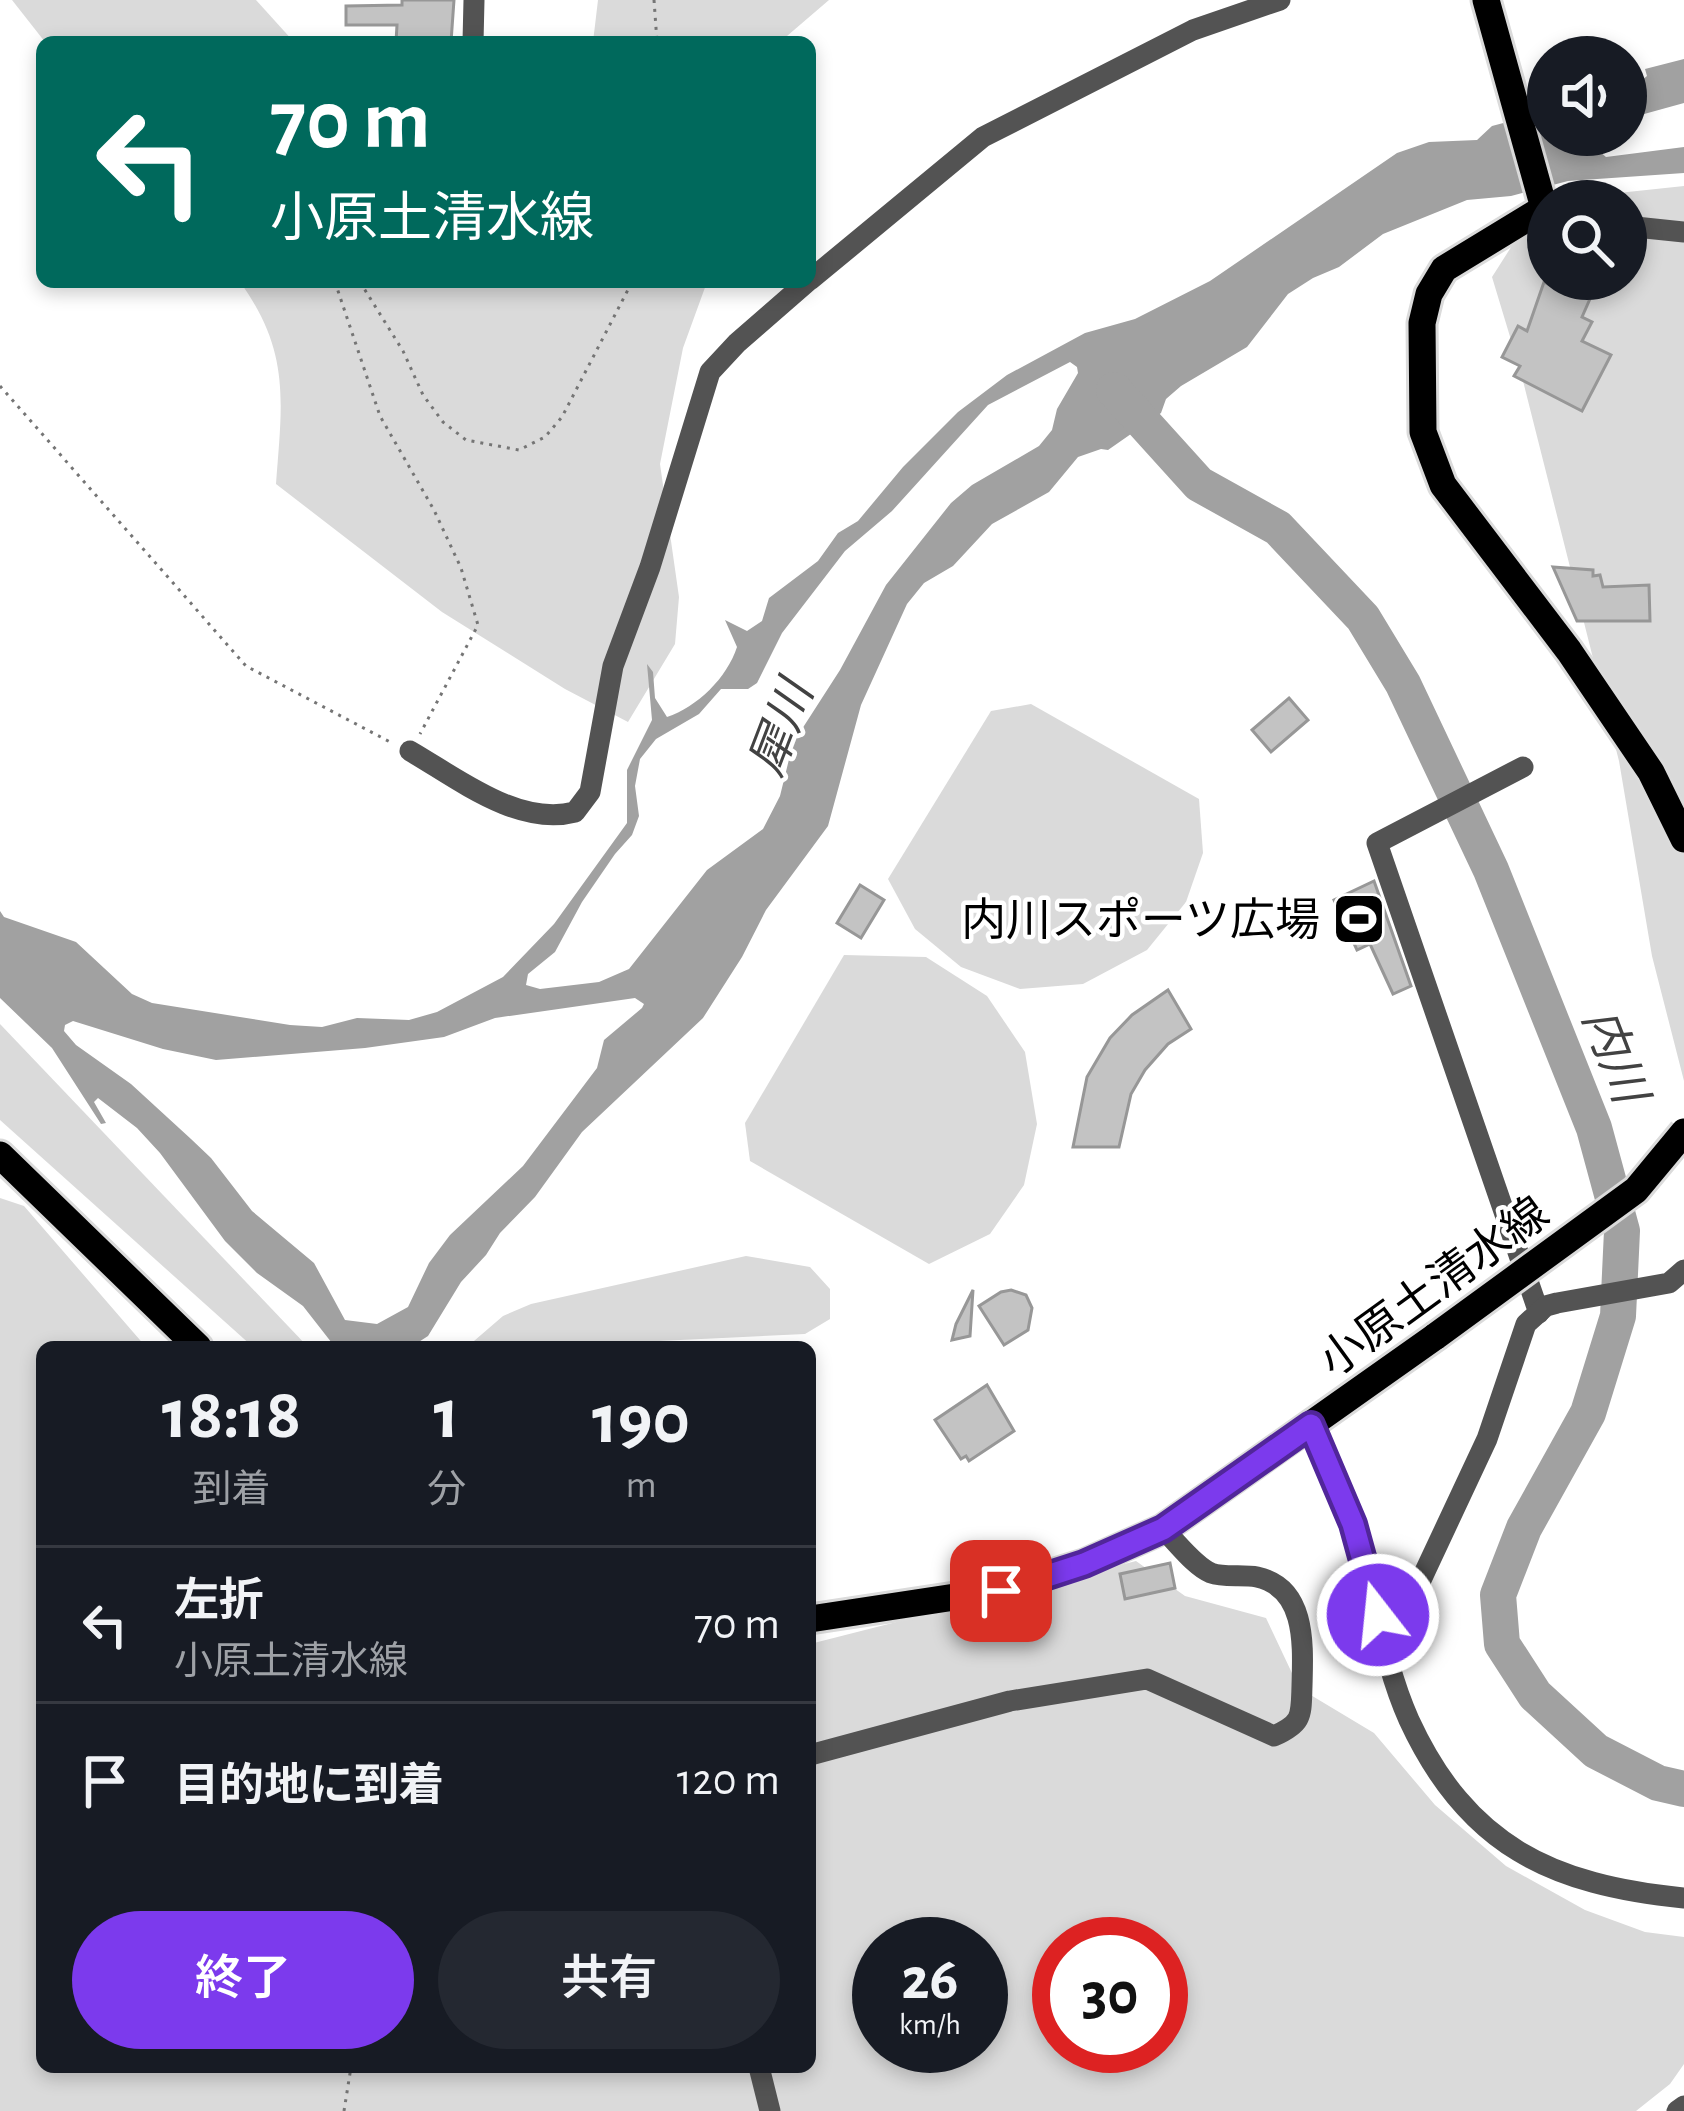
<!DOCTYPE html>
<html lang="ja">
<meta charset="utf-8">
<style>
body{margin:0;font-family:"Alegreya Sans","Noto Sans JP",sans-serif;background:#242831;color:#f1f3f6;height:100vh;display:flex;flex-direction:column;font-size:45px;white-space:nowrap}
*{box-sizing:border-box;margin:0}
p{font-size:39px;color:#9ea1a6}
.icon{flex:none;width:66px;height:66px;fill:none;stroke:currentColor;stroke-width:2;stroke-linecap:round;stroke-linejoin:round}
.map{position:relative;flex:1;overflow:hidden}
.side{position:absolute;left:36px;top:1341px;width:780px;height:732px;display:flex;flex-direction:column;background:#171b24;border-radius:18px;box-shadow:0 6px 18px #0003}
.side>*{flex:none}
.top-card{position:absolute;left:36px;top:36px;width:780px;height:252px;border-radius:18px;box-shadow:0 6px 18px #0003;background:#00695c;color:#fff;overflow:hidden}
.fabs{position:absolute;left:1527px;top:36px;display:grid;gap:24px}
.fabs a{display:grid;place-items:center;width:120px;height:120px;border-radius:50%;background:#171b24;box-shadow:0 6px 18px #0003;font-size:60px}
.speed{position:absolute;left:852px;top:1917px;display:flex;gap:24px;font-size:60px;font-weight:700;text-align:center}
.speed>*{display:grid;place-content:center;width:156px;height:156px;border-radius:50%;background:#171b24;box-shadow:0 6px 18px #0003;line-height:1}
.speed small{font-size:30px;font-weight:400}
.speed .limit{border:18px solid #d22;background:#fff;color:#111}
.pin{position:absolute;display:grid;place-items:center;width:102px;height:102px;color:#fff;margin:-51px;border-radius:24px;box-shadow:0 6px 18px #0006}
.me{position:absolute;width:132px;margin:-66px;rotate:344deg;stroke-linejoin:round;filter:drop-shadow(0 0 9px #0008)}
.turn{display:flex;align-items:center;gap:42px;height:252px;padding:0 36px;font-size:54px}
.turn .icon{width:156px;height:156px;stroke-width:2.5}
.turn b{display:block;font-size:84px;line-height:102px}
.eta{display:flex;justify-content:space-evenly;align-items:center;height:204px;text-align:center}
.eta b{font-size:72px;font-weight:600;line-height:84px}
.cta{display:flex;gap:24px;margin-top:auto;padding:24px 36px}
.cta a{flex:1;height:138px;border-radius:72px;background:#7c3aed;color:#fff;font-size:48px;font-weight:600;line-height:138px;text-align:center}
.cta a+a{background:#242831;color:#f1f3f6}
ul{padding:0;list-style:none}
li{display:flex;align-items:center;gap:36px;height:156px;padding:0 36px;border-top:3px solid #363941}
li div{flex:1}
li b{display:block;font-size:45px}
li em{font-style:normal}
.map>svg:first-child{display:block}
.green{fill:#dadada;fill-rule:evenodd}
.water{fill:#a1a1a1;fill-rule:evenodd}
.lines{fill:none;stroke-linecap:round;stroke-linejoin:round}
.river{stroke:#a1a1a1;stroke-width:36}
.building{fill:#c3c3c3;stroke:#979797;stroke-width:3}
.major-casing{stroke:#dbdbdb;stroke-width:33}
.path{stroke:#757575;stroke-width:3;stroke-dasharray:3 6;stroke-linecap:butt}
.minor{stroke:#535353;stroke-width:21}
.major{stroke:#000;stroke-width:27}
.major-bridge-casing{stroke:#dbdbdb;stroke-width:33;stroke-linecap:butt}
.major-bridge{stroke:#000;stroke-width:27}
.route-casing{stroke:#51269a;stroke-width:30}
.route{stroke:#7c3aed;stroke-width:21}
.labels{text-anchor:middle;stroke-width:9;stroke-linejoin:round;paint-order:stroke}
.poi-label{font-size:45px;fill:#000;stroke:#fff;text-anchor:end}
.street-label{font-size:45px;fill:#000;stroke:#fff}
.water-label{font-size:48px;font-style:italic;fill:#424242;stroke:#fff}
</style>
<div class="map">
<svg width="1684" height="2111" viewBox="0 0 1684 2111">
<rect width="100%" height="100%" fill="#fff"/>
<g class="green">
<polygon points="12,0 256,0 294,42 45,42"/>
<polygon points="598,0 829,0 787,36 786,42 593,42"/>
<polygon points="1684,186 1684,1081 1652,956 1619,761 1521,373 1492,277 1529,219 1548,212 1548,279 1626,279 1626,201 1576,201 1590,196"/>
<path d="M240,282H707L683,348L660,464L679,597L675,644L628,722L565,689L442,612L276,484C282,403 291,352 240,282Z"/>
<polygon points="1031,704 1199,799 1203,853 1186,902 1147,950 1083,984 1020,989 961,967 915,929 888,879 991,711"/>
<polygon points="844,955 926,957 987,996 1025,1052 1037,1124 1024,1185 990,1234 929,1264 750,1161 745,1123"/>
<polygon points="0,1024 308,1347 253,1347 0,1120"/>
<path d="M0,1198L24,1206L146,1347H42V2067H810V1644L1136,1561L1185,1596L1266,1618L1299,1688L1374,1733L1435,1805L1506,1866L1585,1910L1645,1932L1684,1937V2064L1670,2084L1636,2111H0ZM879,1944H981V2046H879ZM1059,1944H1161V2046H1059Z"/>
<polygon points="746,1256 810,1267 830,1289 830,1319 805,1334 617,1343 597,1347 467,1347 503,1316 531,1304"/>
</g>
<g class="water">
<polygon points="1684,59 1684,103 1626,119 1626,93 1647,76 1645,69"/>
<path d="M1548,111V135H1591L1593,146L1606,157L1684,147V173L1568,181L1511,196L1467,200L1383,234L1339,267L1313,278L1288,294L1247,347L1181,386L1166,399L1161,413L1108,450L1101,449L1078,457L1049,492L992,524L953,566L924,583L907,604L861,705L828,826L766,910L742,957L703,1018L582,1132L535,1197L500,1233L486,1255L461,1282L428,1336L411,1347H335L303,1306L257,1273L225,1241L160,1153L137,1128L98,1098L94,1102L106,1123L101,1124L52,1048L0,998V911L4,917L76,942L132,994L152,1003L290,1025L322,1027L357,1018L409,1020L437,1012L503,977L554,924L627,823V770L652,720L647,664L653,672L655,698L667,717C697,707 727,678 737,647L725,620L747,631L762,621L769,598L818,561L838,533L858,521L903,467L958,412L1007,375L1085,333L1135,319L1210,281L1397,153L1429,142L1477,140L1492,126ZM1070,362L1077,367L1078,373L1057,409L1052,430L1039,446L972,485L951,503L886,585L840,670L793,743L780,796L763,829L707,870L629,969L599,982L540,989L526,985L528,974L555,952L582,902L615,854L632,835L639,816L635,786L640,759L656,739L699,714L721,689H748L757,683L782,633L845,551L892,511L988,405ZM635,998L644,1004L642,1008L604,1040L597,1068L523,1166L450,1235L429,1263L408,1307L377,1324L345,1320L314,1263L252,1211L211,1158L191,1139L131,1084L76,1045L64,1031L65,1025L73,1021L163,1049L216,1060L365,1048L444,1037L495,1018Z"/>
</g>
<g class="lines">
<polyline class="river" points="1114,390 1199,484 1278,528 1363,618 1403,684 1491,870 1594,1128 1622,1231 1618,1316 1588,1413 1524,1528 1498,1595 1502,1644 1535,1695 1596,1751 1658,1783 1684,1789"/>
</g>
<g class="building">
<polygon points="402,0 454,0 451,42 396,42 397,25 346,25 346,6 402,5"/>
<polygon points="1550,279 1592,279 1593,292 1582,317 1592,322 1582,341 1611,355 1582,411 1514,376 1520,366 1502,357 1518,326 1527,331 1544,282 1548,284"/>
<polygon points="1553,567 1593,570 1593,576 1600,575 1603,587 1649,585 1650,621 1577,621"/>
<polygon points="1289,698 1308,720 1271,752 1252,730"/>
<polygon points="1374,881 1411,986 1393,994 1370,944 1357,950 1334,900"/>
<polygon points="860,885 884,900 861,938 837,923"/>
<polygon points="1168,990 1191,1029 1168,1044 1145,1070 1131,1094 1119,1147 1073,1147 1087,1077 1110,1038 1132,1015"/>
<polygon points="973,1290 970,1336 952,1340 956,1324"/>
<polygon points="1011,1290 1026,1295 1032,1308 1028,1330 1004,1345 979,1306 1001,1292"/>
<polygon points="987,1385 1014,1431 969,1461 966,1456 961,1459 935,1420"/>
<polygon points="1170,1563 1175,1588 1125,1599 1120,1574"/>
</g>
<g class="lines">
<g class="major-casing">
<g id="major">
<polyline points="1486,0 1544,208 1444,269 1429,294 1422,323 1423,432 1443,485 1569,651 1651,772 1684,839"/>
<polyline points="0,1155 198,1347"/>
<polyline points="810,1619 1001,1590 1084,1564 1163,1529 1436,1336"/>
</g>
</g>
<g class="path">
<polyline points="654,0 657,42"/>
<polyline points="335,282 380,416 434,510 461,568 478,625 420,734"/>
<polyline points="360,282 403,351 423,395 443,422 466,440 519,450 545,437 562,417 632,282"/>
<polyline points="0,386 246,666 392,743"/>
<polyline points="344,2111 351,2067"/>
</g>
<g class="minor">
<polyline points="473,42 474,0"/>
<polyline points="1626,226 1684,232"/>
<polyline points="810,280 983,137 1193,30 1280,0"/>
<path d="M410,751C457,778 518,827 575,812L590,792L613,666L650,567L710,372L737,343L807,282"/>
<polyline points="1523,767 1377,843 1539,1313"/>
<path d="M1311,1425C1326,1458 1343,1492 1354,1526C1374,1589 1382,1660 1409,1720C1467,1846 1552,1885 1684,1898"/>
<polyline points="1391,1660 1413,1597 1487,1439 1526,1324 1546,1306 1557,1303 1669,1283 1684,1270"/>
<path d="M810,1755L1010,1701L1147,1679L1274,1736C1303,1723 1301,1716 1302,1686C1303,1646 1307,1588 1257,1577C1243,1574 1224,1578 1211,1573C1194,1566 1176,1541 1163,1529"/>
<polyline points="759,2067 770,2111"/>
<polyline points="1677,2111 1684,2106"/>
</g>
<use href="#major" class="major"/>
<g class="major-bridge-casing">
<polyline id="major-bridge" points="1436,1336 1636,1190 1684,1132"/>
</g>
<use href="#major-bridge" class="major-bridge"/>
</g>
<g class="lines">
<g class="route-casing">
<polyline id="route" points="1001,1591 1084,1564 1163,1529 1311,1425 1353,1524 1378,1615"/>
</g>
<use href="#route" class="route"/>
</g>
<defs>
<g id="stadium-square" transform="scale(2.7)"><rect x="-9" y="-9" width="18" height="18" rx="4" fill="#000" stroke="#fff"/><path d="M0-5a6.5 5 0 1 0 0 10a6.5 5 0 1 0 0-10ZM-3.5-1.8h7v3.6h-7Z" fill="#fff"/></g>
</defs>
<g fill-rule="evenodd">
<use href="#stadium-square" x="1359" y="919"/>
</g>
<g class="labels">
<g class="poi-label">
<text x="1320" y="935">内川スポーツ広場</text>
</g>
<g class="street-label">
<text transform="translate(1433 1286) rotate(-36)" y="16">小原土清水線</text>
</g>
<g class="water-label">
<text transform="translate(780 728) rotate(-69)" y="17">犀川</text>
<text transform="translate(1616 1055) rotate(69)" y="17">内川</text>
</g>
</g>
</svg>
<div class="fabs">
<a><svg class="icon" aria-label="sound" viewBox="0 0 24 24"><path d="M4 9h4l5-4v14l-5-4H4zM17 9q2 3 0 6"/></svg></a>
<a><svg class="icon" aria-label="search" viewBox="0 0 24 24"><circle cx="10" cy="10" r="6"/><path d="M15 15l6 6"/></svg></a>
</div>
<div class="speed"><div>26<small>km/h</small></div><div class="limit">30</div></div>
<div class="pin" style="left:1001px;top:1591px;background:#d93025"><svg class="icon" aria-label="arrive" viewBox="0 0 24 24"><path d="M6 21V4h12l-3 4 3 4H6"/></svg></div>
<svg class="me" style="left:1378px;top:1615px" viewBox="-20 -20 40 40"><circle r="17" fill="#7c3aed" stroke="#fff" stroke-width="3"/><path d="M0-11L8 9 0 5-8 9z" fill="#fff"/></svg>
<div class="top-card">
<div class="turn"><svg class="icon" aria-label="left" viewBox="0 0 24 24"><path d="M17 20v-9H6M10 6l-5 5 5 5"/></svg><div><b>70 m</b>小原土清水線</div></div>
</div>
<section class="side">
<div class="eta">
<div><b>18:18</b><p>到着</p></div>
<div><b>1</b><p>分</p></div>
<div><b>190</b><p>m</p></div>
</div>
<ul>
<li><svg class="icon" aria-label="left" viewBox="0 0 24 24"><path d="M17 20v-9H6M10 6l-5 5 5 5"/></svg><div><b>左折</b><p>小原土清水線</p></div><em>70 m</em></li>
<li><svg class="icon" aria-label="arrive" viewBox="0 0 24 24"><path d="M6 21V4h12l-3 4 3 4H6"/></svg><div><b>目的地に到着</b></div><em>120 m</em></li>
</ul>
<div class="cta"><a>終了</a><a>共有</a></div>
</section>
</div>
